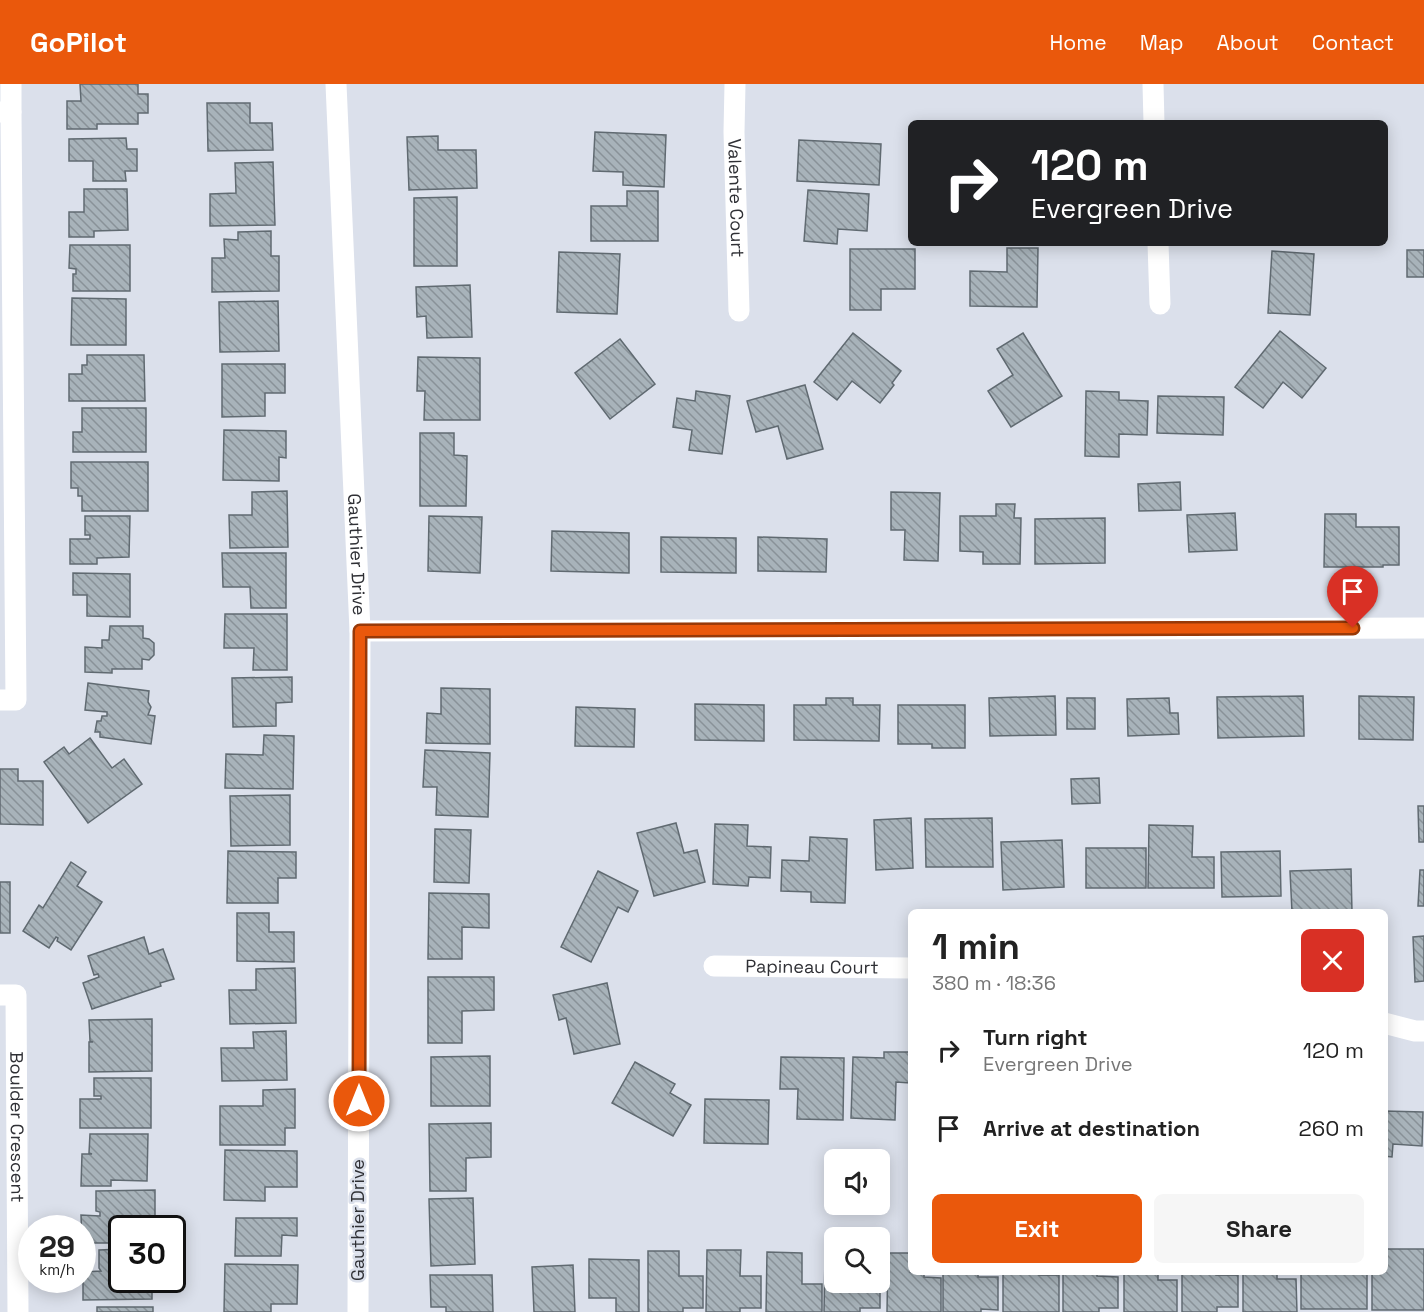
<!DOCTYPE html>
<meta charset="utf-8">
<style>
body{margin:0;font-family:"Space Grotesk",sans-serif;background:#f6f6f6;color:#222;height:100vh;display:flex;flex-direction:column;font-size:22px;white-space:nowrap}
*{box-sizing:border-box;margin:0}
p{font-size:20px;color:#767676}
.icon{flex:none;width:33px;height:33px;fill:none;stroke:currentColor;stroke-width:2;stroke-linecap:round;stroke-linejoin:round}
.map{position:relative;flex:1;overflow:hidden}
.drawer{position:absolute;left:908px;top:825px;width:480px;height:366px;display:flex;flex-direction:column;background:#fff;border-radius:9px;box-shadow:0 3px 15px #0003}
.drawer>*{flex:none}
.banner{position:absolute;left:908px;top:36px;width:480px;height:126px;border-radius:9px;box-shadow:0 3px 15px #0003;background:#202124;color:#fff;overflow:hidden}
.fabs{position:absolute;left:824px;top:1065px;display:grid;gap:12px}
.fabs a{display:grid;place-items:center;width:66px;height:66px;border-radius:9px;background:#fff;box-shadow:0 3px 15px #0003;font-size:30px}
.speed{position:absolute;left:18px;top:1131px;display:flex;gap:12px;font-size:30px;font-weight:700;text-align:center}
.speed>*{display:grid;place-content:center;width:78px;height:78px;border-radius:50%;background:#fff;box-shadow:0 3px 15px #0003;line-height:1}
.speed small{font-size:15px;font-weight:400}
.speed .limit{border:3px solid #111;border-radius:9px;background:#fff;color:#111}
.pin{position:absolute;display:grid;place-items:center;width:51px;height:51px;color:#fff;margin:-62px -26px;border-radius:50% 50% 50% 0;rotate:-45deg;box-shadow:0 0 6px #0007}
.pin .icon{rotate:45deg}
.me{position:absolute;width:66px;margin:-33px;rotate:0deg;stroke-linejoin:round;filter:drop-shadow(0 0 4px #0008)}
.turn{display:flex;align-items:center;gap:21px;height:126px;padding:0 24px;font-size:27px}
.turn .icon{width:78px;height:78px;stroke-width:2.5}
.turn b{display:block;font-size:42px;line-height:51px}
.round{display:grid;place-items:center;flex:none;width:63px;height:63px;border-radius:9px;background:#f6f6f6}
.summary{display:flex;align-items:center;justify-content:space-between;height:102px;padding:0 24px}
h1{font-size:36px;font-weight:600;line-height:45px}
.primary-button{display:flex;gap:12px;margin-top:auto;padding:12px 24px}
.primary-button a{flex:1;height:69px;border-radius:9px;background:#ea580c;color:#fff;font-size:24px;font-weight:600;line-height:69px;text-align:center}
.primary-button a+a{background:#f6f6f6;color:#222}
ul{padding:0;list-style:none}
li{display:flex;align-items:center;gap:18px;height:78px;padding:0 24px}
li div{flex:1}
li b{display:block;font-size:22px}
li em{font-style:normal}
header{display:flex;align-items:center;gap:36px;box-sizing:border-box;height:84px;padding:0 30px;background:#ea580c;color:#fff}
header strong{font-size:28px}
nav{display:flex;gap:33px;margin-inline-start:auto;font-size:21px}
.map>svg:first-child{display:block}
.building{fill:url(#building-back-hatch);stroke:#606a71;stroke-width:1.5}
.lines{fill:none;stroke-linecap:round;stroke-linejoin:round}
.street{stroke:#fff;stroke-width:21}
.route-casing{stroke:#983908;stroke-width:15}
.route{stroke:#ea580c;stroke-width:10}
.labels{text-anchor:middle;stroke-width:5;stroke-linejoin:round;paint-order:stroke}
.street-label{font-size:18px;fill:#2f3035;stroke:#dbe0eb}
</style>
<header>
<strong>GoPilot</strong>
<nav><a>Home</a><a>Map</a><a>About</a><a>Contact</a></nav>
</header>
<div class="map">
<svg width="1424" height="1228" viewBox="0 0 1424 1228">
<defs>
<pattern id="building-back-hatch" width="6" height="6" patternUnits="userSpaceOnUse" patternTransform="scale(1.5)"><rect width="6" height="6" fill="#a8b3ba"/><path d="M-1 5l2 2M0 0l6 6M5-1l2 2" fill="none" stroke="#899298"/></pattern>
</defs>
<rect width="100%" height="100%" fill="#dbe0eb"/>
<g class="building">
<polygon points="80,0 138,0 138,10 148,10 148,29 138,29 138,40 97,40 97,45 67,45 67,17 81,17"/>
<polygon points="207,19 250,19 250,39 272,39 273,66 208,67"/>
<polygon points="595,48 666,51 664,103 623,101 623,88 593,87"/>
<polygon points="438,52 438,66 476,66 477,104 409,106 407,53"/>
<polygon points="126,54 127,65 137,65 137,87 125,87 126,97 93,97 93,77 69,77 69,55"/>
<polygon points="799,56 881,60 879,101 797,97"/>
<polygon points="273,78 275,141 210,142 210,110 236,109 235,79"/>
<polygon points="84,105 127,105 128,146 94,147 94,153 69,153 69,128 84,128"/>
<polygon points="808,106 869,110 867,147 838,145 837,160 804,157"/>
<polygon points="627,107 658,107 658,157 591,157 591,122 627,122"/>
<polygon points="457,113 457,182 414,182 414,114"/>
<polygon points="271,147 271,172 279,172 279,207 212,208 212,174 225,174 224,155 238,156 238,148"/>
<polygon points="70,161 130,161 130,207 73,207 73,190 76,190 76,185 69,184"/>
<polygon points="1007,164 1038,164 1037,223 970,222 970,187 1007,188"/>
<polygon points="850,165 915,165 915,205 881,205 881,226 850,226"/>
<rect x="1407" y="166" width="17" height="27"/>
<polygon points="1272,167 1314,170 1310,231 1268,229"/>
<polygon points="559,168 620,170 617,230 557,228"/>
<polygon points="470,201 472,253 427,254 426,232 417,233 416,203"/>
<polygon points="72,214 126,215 126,261 71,261"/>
<polygon points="278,217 279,267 220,268 219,218"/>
<polygon points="1280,247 1326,284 1302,314 1283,298 1263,324 1235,303"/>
<polygon points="853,249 901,287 892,299 894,301 880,319 852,297 837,316 814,298"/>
<polygon points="1023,249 1062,312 1011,343 988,307 1013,291 997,265"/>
<polygon points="620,255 655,300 610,335 575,289"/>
<polygon points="87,271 144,271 145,317 69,317 69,290 82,290 82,281 87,281"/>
<polygon points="418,273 480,274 480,336 424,336 425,307 417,307"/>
<polygon points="222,280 285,280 285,309 265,309 265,332 222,333"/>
<polygon points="805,301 823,365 787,375 778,342 756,348 747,317"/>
<polygon points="696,307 730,312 722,370 689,366 692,346 673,343 677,314 695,317"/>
<polygon points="1086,307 1119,308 1119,316 1148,317 1147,351 1119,350 1119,373 1085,372"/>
<polygon points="1158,312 1224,313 1223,351 1157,349"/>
<polygon points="82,324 146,324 146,368 73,368 73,348 82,348"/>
<polygon points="224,346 286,347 286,374 279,373 279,397 223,396"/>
<polygon points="420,349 454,349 454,371 467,372 466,422 420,422"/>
<polygon points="71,378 148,378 148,427 82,427 82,412 78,412 78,404 71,404"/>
<polygon points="1180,398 1181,426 1139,427 1138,400"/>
<polygon points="287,407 288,463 230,464 229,431 252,431 252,408"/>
<polygon points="891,408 940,409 938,477 904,476 905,446 891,446"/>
<polygon points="996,420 1015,420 1014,434 1021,434 1020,480 983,480 983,468 960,467 960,432 996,432"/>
<polygon points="1235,429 1237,466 1189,468 1187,431"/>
<polygon points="1325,430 1356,430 1356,443 1399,443 1399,481 1383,481 1383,483 1324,483"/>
<polygon points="85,432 130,432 129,473 97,474 97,480 70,480 70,455 90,455 90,451 85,451"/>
<polygon points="429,432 482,433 480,489 428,487"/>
<polygon points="1105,434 1105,479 1035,480 1035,435"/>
<polygon points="552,447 629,449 629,489 551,487"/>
<polygon points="661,453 736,454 736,489 661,488"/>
<polygon points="758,453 827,455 826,488 758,487"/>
<polygon points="222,469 286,469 286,524 251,524 250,503 223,503"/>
<polygon points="73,489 130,490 130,533 87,532 87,511 73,511"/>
<polygon points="225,530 287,530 287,586 253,586 254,564 224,564"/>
<polygon points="110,542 143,542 143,554 149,555 154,559 154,571 149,576 142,575 142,585 112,585 112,589 85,588 85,563 102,564 102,556 109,556"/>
<polygon points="292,593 292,618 276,619 276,642 233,643 232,594"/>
<polygon points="88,599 149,607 148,618 151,623 148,631 155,632 151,660 100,653 100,648 95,648 97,637 101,637 102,632 107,632 107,628 85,626"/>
<polygon points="441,604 490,605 490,660 426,659 427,629 441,630"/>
<polygon points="1055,612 1056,651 990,652 989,614"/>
<polygon points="1303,612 1304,652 1218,654 1217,613"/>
<polygon points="1359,612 1414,613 1413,656 1359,655"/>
<polygon points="826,614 853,614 853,621 880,621 879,657 794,656 794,621 826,621"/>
<rect x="1067" y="614" width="28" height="31"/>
<polygon points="1169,614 1170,629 1178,629 1179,650 1128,652 1127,615"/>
<polygon points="695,620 764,621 764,657 695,656"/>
<polygon points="898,621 965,621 965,664 932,664 932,660 898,660"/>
<polygon points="576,623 635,625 634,663 575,662"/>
<polygon points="264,651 294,652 293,705 225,704 226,670 263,671"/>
<polygon points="90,654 112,684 124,675 142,700 88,739 44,678 64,663 69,670"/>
<polygon points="425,666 490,669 488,733 436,731 437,703 423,703"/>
<polygon points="0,685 18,685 18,697 43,697 43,741 0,740"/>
<polygon points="1099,694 1100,719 1072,720 1071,695"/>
<polygon points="290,711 290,761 231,762 230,712"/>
<polygon points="1418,722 1424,722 1424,758 1419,758"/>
<polygon points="911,734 913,784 876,786 874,736"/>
<polygon points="992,734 993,783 926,783 925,735"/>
<polygon points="676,739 684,769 697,766 705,798 654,812 637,749"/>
<polygon points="715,740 748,741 747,762 771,763 770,794 749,793 748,802 713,800"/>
<polygon points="1149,741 1193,742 1192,773 1214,773 1214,804 1148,804"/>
<polygon points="435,745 471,746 469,799 434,798"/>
<polygon points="810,753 847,755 845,819 811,818 811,808 781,807 782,776 809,777"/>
<polygon points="1062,756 1064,803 1003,806 1001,758"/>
<rect x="1086" y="764" width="60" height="40"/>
<polygon points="228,767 296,768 296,794 278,794 278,819 227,819"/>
<polygon points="1280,767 1281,812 1222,813 1221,768"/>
<polygon points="71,778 86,788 77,802 102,818 71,866 57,857 58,854 56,853 49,864 23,847 39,821 43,824"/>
<polygon points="1351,785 1352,828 1292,828 1290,787"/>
<polygon points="1420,786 1424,786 1424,822 1418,822"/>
<polygon points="598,787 638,807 628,828 618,823 591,878 561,863"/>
<rect x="0" y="798" width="10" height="51"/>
<polygon points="429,809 489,810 489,844 462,843 462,875 428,875"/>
<polygon points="237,829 269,829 269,848 294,848 294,878 237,877"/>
<polygon points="1424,852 1424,897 1415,898 1413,853"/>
<polygon points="144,853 149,870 163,865 174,895 160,899 161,902 92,925 83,899 99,893 98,890 94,891 88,872"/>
<polygon points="295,884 296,939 230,940 229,906 256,906 256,885"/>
<polygon points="428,893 494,893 494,926 462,927 462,959 428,959"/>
<polygon points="607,899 620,960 574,970 566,934 559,936 553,911"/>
<polygon points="152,935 152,987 89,988 89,958 93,958 90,957 89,936"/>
<polygon points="286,947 287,996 222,997 221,964 254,964 253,948"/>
<polygon points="884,968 910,968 910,999 896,998 895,1036 851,1034 853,973 884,974"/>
<polygon points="490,972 490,1022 431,1022 431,973"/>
<polygon points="781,973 844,974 843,1036 797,1035 798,1005 780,1005"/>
<polygon points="635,978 675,1000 670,1009 691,1021 673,1052 612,1019"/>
<polygon points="94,994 151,994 151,1044 80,1044 80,1015 101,1015 101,1012 94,1012"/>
<polygon points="295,1005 295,1044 285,1044 285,1061 220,1061 220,1022 263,1022 263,1006"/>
<polygon points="705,1015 769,1016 768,1060 704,1059"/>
<polygon points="1384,1027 1423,1028 1422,1062 1393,1060 1392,1073 1384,1072"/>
<polygon points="491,1039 491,1073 466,1074 466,1107 430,1107 429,1040"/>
<polygon points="90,1050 148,1050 147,1097 111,1096 111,1102 81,1102 82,1070 92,1070 89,1069"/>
<polygon points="225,1066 297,1067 297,1103 265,1103 265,1117 224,1116"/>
<polygon points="155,1106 155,1144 122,1144 122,1159 82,1159 81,1131 100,1132 100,1128 96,1127 96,1107"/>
<polygon points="473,1114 475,1180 431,1182 429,1115"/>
<polygon points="236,1134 297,1134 297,1152 282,1151 281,1172 235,1172"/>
<polygon points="122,1165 122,1196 152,1196 152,1215 83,1216 83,1188 101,1187 99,1184 99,1166"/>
<polygon points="1384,1165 1424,1165 1424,1226 1372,1226 1372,1188 1384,1188"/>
<polygon points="707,1166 741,1166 740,1192 761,1192 761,1224 740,1224 740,1228 706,1228"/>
<polygon points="648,1167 679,1167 679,1192 703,1192 703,1224 683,1224 683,1228 648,1228"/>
<polygon points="767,1168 802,1169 802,1200 822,1200 822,1228 766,1228"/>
<polygon points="888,1169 910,1169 910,1188 924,1188 924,1193 941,1194 941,1228 887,1228"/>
<polygon points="825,1172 834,1172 834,1198 879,1198 879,1184 880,1184 880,1224 860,1224 860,1228 824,1228"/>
<polygon points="589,1175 639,1176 639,1228 616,1228 616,1214 589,1214"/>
<polygon points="225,1180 298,1181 297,1220 271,1220 271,1228 224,1228"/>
<polygon points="573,1181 575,1228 534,1228 532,1183"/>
<polygon points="943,1188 978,1188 978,1193 998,1193 998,1226 981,1225 981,1228 943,1228"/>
<polygon points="1003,1188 1039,1188 1039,1191 1059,1191 1059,1228 1003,1228"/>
<polygon points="1063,1188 1097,1188 1097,1192 1118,1193 1118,1224 1099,1224 1099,1228 1063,1228"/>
<polygon points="1124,1188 1158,1188 1158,1196 1177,1196 1177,1228 1124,1228"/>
<polygon points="1182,1188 1216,1188 1216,1191 1238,1191 1238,1223 1217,1223 1217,1228 1182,1228"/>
<polygon points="1243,1188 1277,1188 1277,1195 1296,1195 1297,1228 1243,1228"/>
<rect x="1301" y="1188" width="66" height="37"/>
<polygon points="430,1191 492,1191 493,1228 446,1228 446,1223 431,1223"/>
<rect x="97" y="1223" width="56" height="5"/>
</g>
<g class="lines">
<g class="street">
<polyline points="11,0 11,28"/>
<path id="s1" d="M336,0L360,547L358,1228"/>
<path id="s2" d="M735,0L734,48L739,227"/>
<polyline points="1153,0 1154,39"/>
<polyline points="0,28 11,28 16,616 0,616"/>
<polyline points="1158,159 1160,220"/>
<polyline points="360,547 1424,544"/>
<path id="s3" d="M714,882L910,884"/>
<path id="s4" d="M0,911H16L18,1228"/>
<polyline points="1384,939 1415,947 1424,947"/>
</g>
</g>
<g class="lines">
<g class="route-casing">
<polyline id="route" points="359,1017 360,547 1353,544"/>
</g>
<use href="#route" class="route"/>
</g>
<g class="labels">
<g class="street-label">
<text dy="6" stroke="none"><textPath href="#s2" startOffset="114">Valente Court</textPath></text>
<text dy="6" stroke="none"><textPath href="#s1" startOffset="471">Gauthier Drive</textPath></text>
<text dy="6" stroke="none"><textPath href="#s3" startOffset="98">Papineau Court</textPath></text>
<text dy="6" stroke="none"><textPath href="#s4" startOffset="148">Boulder Crescent</textPath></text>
<text transform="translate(358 1136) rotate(-90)" y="6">Gauthier Drive</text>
</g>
</g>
</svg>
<div class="fabs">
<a><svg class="icon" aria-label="sound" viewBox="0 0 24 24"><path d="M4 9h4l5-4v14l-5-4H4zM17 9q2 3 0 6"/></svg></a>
<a><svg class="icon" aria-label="search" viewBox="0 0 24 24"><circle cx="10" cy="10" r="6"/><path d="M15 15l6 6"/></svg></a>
</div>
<div class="speed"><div>29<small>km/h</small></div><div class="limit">30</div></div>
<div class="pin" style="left:1353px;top:544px;background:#d93025"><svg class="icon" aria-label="arrive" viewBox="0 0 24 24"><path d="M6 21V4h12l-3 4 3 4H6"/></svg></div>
<svg class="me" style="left:359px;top:1017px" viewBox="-20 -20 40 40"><circle r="17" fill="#ea580c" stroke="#fff" stroke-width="3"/><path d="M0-11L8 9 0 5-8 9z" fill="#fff"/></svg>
<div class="banner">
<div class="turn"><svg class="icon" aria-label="right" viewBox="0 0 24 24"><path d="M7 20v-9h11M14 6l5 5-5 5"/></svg><div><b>120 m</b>Evergreen Drive</div></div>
</div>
<section class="drawer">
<div class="summary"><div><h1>1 min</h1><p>380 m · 18:36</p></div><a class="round" style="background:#d93025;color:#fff"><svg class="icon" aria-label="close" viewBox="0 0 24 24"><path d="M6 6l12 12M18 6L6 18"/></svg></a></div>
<ul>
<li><svg class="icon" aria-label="right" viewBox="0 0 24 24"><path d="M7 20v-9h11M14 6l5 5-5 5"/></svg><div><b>Turn right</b><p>Evergreen Drive</p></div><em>120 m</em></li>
<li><svg class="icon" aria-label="arrive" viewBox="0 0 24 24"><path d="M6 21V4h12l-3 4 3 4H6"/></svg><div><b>Arrive at destination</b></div><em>260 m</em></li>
</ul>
<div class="primary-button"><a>Exit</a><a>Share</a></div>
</section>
</div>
